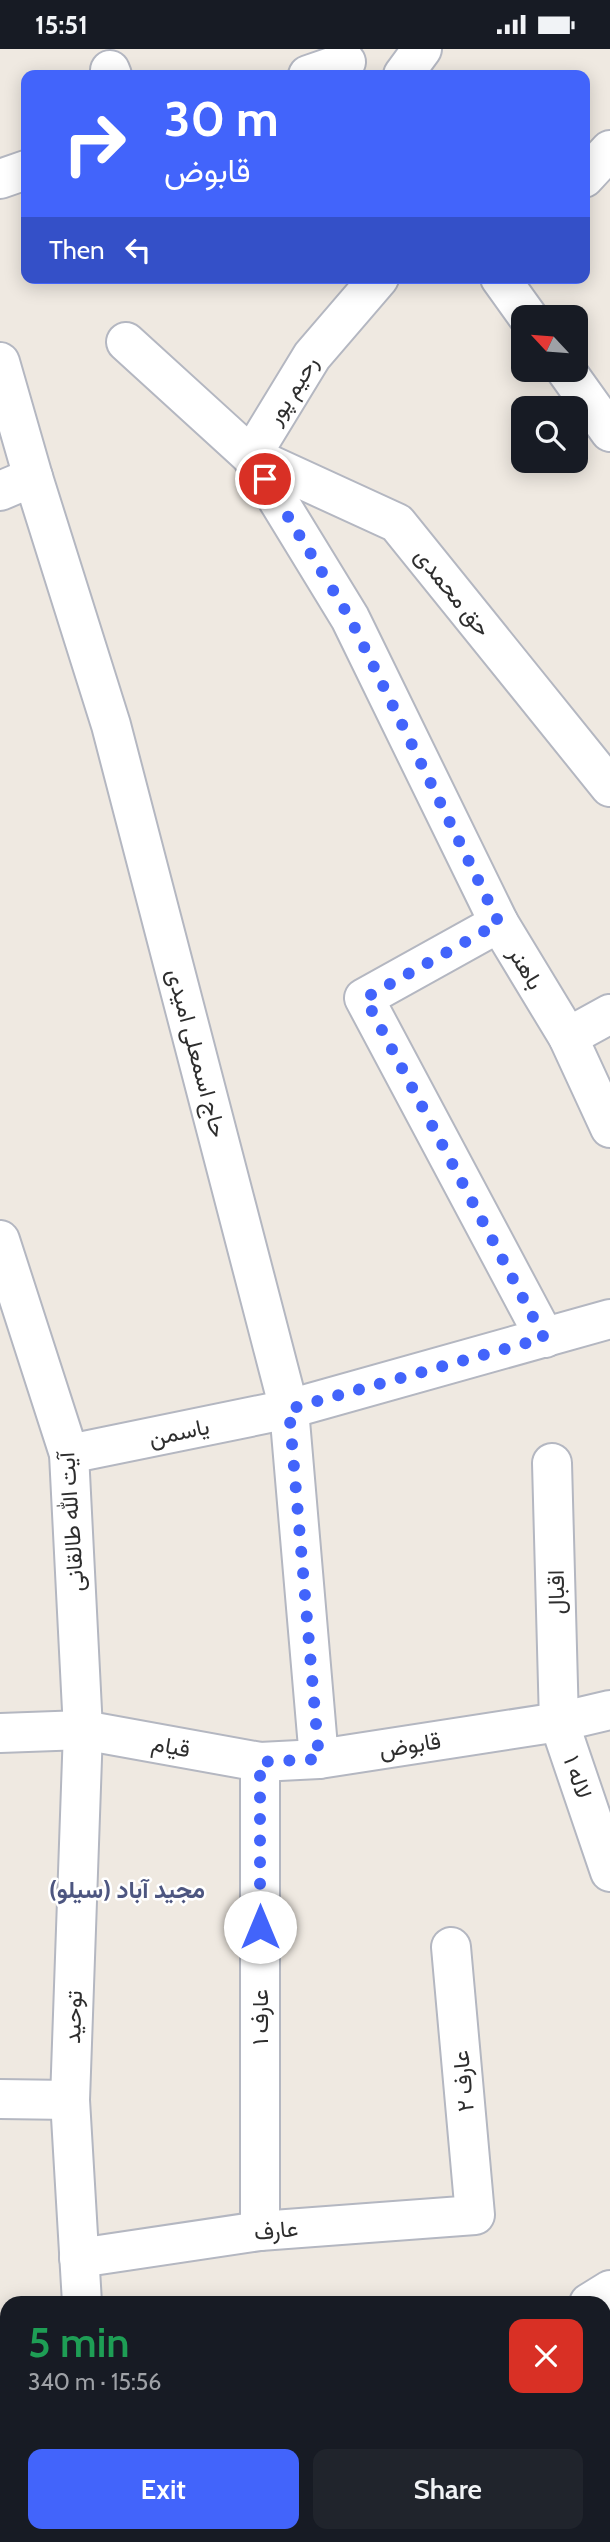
<!DOCTYPE html>
<meta charset="utf-8">
<style>
body{margin:0;font-family:Cabin,Vazirmatn,sans-serif;background:#20242c;color:#f1f3f6;height:100vh;display:flex;flex-direction:column;font-size:26px;white-space:nowrap}
*{box-sizing:border-box;margin:0}
p{font-size:23px;color:#9ea1a6}
.icon{flex:none;width:38px;height:38px;fill:none;stroke:currentColor;stroke-width:2;stroke-linecap:round;stroke-linejoin:round}
.map{position:relative;flex:1;overflow:hidden}
.side{position:absolute;left:0px;top:2247px;width:611px;height:247px;display:flex;flex-direction:column;background:#171b24;border-radius:21px 21px 0 0;box-shadow:0 4px 18px #0003}
.side>*{flex:none}
.guide{position:absolute;left:21px;top:21px;width:569px;height:214px;border-radius:14px;box-shadow:0 4px 18px #0003;background:#4264fb;color:#fff;overflow:hidden}
.needle{width:46px;rotate:296deg}
.fabs{position:absolute;left:511px;top:256px;display:grid;gap:14px}
.fabs a{display:grid;place-items:center;width:77px;height:77px;border-radius:14px;background:#171b24;box-shadow:0 4px 18px #0003;font-size:35px}
.pin{position:absolute;display:grid;place-items:center;width:60px;height:60px;color:#fff;margin:-30px;border:4px solid #fff;border-radius:50%;box-shadow:0 2px 7px #0007}
.me{position:absolute;width:77px;margin:-38px;rotate:0deg;stroke-linejoin:round;filter:drop-shadow(0 0 5px #0008)}
.turn{display:flex;align-items:center;gap:24px;height:147px;padding:0 28px;font-size:32px}
.turn .icon{width:91px;height:91px;stroke-width:2.5}
.turn b{display:block;font-size:49px;line-height:60px}
.then{display:flex;align-items:center;height:66px;padding:0 28px;background:#0003;gap:14px;font-size:26px}
.round{display:grid;place-items:center;flex:none;width:74px;height:74px;border-radius:14px;background:#20242c}
.overview{display:flex;align-items:center;justify-content:space-between;height:119px;padding:0 28px}
h1{font-size:42px;font-weight:600;line-height:52px;color:#1e9e55}
.button{display:flex;gap:14px;margin-top:auto;padding:14px 28px}
.button a{flex:1;height:80px;border-radius:14px;background:#4264fb;color:#fff;font-size:28px;font-weight:600;line-height:80px;text-align:center}
.button a+a{background:#20242c;color:#f1f3f6}
.status{display:flex;justify-content:space-between;align-items:center;height:49px;padding:0 35px;background:#171b24;direction:ltr}
.status svg{height:19px;fill:currentColor}
.map>svg:first-child{display:block}
.lines{fill:none;stroke-linecap:round;stroke-linejoin:round}
.minor-casing{stroke:#b4b7c1;stroke-width:42}
.minor{stroke:#fff;stroke-width:38}
.route{stroke:#4264fb;stroke-width:12;stroke-dasharray:0 21.6}
.labels{text-anchor:middle;stroke-width:5;stroke-linejoin:round;paint-order:stroke}
.street-label{font-size:23px;fill:#2e2e2e;stroke:#fff}
.neighbourhood-label{font-size:24px;font-weight:bold;fill:#4d5680;stroke:#fff}
</style>
<div class="status"><b>15:51</b><svg viewBox="0 0 49 12"><path d="M0 12V9h3v3zM5 12V6h3v6zM10 12V3h3v9zM15 12V0h3v12zM26 1h20v11H26zM47 4h2v5h-2z"/></svg></div>
<div class="map">
<svg width="610" height="2493" viewBox="0 0 610 2493">
<rect width="100%" height="100%" fill="#efe9e1"/>
<g class="lines">
<g class="minor-casing">
<g id="minor">
<polyline points="110,21 112,26"/>
<polyline points="308,26 346,13"/>
<polyline points="403,26 422,0"/>
<polyline points="584,129 610,101"/>
<polyline points="0,130 26,121"/>
<polyline points="500,229 528,268"/>
<polyline points="126,293 251,407 350,569 499,874 568,988 610,1079"/>
<polyline points="0,313 33,428 111,676 289,1360 319,1710"/>
<polyline points="565,320 610,383"/>
<polyline points="251,407 397,474 610,738"/>
<polyline points="251,407 312,307 379,229"/>
<polyline points="0,442 33,428"/>
<polyline points="499,874 364,949 545,1289"/>
<polyline points="568,988 610,965"/>
<polyline points="0,1191 69,1405 83,1681 70,2051 82,2254"/>
<polyline points="69,1405 289,1360 610,1270"/>
<polyline points="552,1414 559,1673 610,1823"/>
<polyline points="0,1684 83,1681 260,1713 319,1710 559,1673 610,1661"/>
<polyline points="260,1713 260,2182"/>
<polyline points="0,2050 70,2051"/>
<polyline points="79,2209 260,2182 475,2166 451,1898"/>
<polyline points="589,2254 610,2241"/>
<polyline points="0,2380 7,2380"/>
<polyline points="96,2487 97,2493"/>
<polyline points="566,2487 569,2493"/>
</g>
</g>
<use href="#minor" class="minor"/>
</g>
<g class="lines">
<polyline class="route" points="260,1878 260,1713 319,1710 289,1360 544,1289 365,949 499,874 350,569 265,430"/>
</g>
<g class="labels">
<g class="street-label">
<text transform="translate(292 341) rotate(-58)" y="8">رحیم پور</text>
<text transform="translate(453 543) rotate(51)" y="8">حق محمدی</text>
<text transform="translate(526 919) rotate(59)" y="8">باهنر</text>
<text transform="translate(197 1004) rotate(75)" y="8">حاج اسمعلی امیدی</text>
<text transform="translate(179 1383) rotate(-12)" y="8">یاسمن</text>
<text transform="translate(71 1473) rotate(-94)" y="8">آیت الله طالقانی</text>
<text transform="translate(556 1543) rotate(-91)" y="8">اقبال</text>
<text transform="translate(410 1696) rotate(-9)" y="8">قابوض</text>
<text transform="translate(171 1697) rotate(10)" y="8">قیام</text>
<text transform="translate(578 1728) rotate(71)" y="8">لاله ۱</text>
<text transform="translate(73 1968) rotate(-88)" y="8">توحید</text>
<text transform="translate(260 1968) rotate(-90)" y="8">عارف ۱</text>
<text transform="translate(463 2032) rotate(-95)" y="8">عارف ۲</text>
<text transform="translate(276 2181) rotate(-5)" y="8">عارف</text>
</g>
<g class="neighbourhood-label">
<text x="127" y="1849">(مجید آباد (سیلو</text>
</g>
</g>
</svg>
<div class="fabs">
<a><svg class="needle" viewBox="-14 -14 28 28"><path d="M0-13l5 13h-10z" fill="#e53935"/><path d="M0 13l5-13h-10z" fill="#9ea1a6"/></svg></a>
<a><svg class="icon" aria-label="search" viewBox="0 0 24 24"><circle cx="10" cy="10" r="6"/><path d="M15 15l6 6"/></svg></a>
</div>
<div class="pin" style="left:265px;top:430px;background:#d93025"><svg class="icon" aria-label="arrive" viewBox="0 0 24 24"><path d="M6 21V4h12l-3 4 3 4H6"/></svg></div>
<svg class="me" style="left:260px;top:1878px" viewBox="-20 -20 40 40"><circle r="19" fill="#fff"/><path d="M0-13L10 11 0 6-10 11z" fill="#4264fb"/></svg>
<div class="guide">
<div class="turn"><svg class="icon" aria-label="right" viewBox="0 0 24 24"><path d="M7 20v-9h11M14 6l5 5-5 5"/></svg><div><b>30 m</b>قابوض</div></div>
<div class="then">Then<svg class="icon" aria-label="left" viewBox="0 0 24 24"><path d="M17 20v-9H6M10 6l-5 5 5 5"/></svg></div>
</div>
<section class="side">
<div class="overview"><div><h1>5 min</h1><p>340 m · 15:56</p></div><a class="round" style="background:#d93025;color:#fff"><svg class="icon" aria-label="close" viewBox="0 0 24 24"><path d="M6 6l12 12M18 6L6 18"/></svg></a></div>
<div class="button"><a>Exit</a><a>Share</a></div>
</section>
</div>
